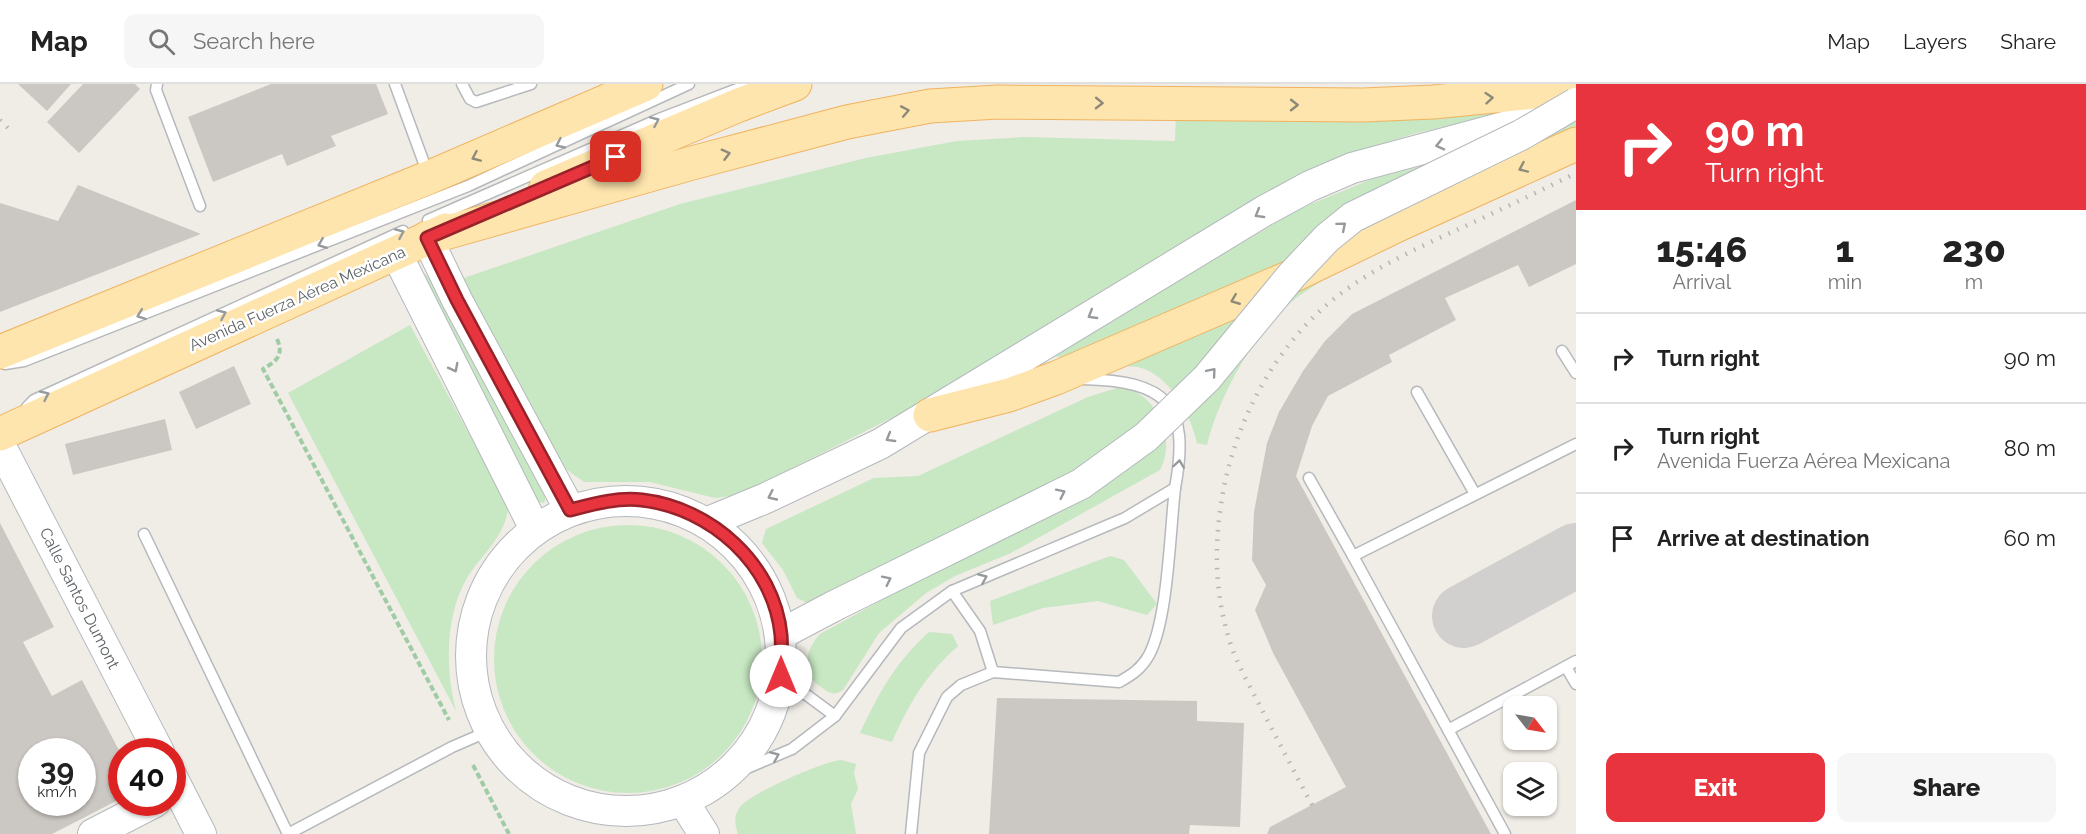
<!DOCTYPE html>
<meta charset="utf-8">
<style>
body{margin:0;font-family:Raleway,sans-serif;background:#f6f6f6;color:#222;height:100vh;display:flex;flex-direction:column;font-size:22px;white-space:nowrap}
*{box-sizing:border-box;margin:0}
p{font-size:20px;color:#767676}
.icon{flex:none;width:33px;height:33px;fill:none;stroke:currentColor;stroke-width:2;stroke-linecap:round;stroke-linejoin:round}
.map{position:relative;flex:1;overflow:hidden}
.sheet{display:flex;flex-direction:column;background:#fff;width:510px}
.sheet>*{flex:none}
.banner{background:#e8343f;color:#fff;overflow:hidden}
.needle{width:39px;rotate:121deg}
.tools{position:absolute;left:1503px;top:612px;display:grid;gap:12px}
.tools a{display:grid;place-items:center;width:54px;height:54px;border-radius:12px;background:#fff;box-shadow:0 2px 4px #0004;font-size:30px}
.speed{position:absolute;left:18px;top:654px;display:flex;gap:12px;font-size:30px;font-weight:700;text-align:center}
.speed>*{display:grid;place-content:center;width:78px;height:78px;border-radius:50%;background:#fff;box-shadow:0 2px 4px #0004;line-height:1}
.speed small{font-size:15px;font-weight:400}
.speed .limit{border:9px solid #d22;background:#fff;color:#111}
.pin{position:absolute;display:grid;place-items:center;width:51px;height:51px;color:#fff;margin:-26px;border-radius:12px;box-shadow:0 3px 9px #0006}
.me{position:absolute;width:66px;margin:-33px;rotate:0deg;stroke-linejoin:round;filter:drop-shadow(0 0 4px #0008)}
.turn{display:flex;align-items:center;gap:21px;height:126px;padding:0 30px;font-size:27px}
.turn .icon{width:78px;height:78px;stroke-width:2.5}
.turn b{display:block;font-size:42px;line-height:51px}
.eta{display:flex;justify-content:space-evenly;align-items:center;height:102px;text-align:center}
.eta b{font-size:36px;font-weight:800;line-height:42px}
.action{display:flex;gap:12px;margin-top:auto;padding:12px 30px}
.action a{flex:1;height:69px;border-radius:12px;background:#e8343f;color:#fff;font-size:24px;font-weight:800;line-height:69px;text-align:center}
.action a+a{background:#f6f6f6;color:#222}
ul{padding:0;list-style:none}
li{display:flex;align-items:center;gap:18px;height:90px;padding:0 30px;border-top:2px solid #e0e0e0}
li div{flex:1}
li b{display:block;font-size:22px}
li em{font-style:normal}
header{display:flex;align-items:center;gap:36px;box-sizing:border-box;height:84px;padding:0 30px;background:#fff;border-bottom:2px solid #e0e0e0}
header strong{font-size:28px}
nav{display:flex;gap:33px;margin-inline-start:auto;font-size:21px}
.search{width:420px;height:54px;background:#f6f6f6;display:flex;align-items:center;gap:15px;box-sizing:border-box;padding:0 21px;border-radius:12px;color:#767676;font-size:22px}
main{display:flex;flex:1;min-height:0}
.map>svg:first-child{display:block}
.green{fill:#c8e7c3}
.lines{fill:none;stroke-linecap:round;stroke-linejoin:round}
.taxiway{stroke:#d2d0ce;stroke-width:64}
.building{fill:#cbc7c2;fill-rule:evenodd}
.lane-casing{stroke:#b6b9bc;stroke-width:13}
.secondary-casing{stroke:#b4b9bd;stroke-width:32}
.primary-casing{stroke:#f0b35f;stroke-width:35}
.path{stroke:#9fcca5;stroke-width:4;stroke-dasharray:6 3;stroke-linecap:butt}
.lane{stroke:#fff;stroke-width:10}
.secondary{stroke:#fff;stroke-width:30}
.primary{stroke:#fee5ad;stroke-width:33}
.rail{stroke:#b4b5b6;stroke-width:4.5;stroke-dasharray:1.5 8;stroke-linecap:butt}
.secondary-bridge-casing{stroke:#b4b9bd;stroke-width:32;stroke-linecap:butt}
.secondary-bridge{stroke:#fff;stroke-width:30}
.oneway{stroke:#8d8a7b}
.oneway2{stroke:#969a9c}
.route-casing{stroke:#972229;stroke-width:15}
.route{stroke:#e8343f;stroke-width:10}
.labels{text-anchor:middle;stroke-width:5;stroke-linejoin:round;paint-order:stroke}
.street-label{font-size:16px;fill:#5d6366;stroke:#fff}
</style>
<header>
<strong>Map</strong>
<div class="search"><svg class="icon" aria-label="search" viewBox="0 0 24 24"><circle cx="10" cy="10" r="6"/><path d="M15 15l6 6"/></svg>Search here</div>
<nav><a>Map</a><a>Layers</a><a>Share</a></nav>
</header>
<main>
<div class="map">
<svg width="1576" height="750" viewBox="0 0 1576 750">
<rect width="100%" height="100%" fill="#f0ece6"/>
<g class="green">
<polygon points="1576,0 1499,30 1413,50 1379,61 1279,102 923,318 753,404 731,412 715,414 650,398 584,398 562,382 461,195 680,120 866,74 957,57 1025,53 1175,57 1177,7 1325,9"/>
<polygon points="1576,37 1576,48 1284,180 1062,274 1055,272 1056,268 1299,125 1372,95 1546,50"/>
<path d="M1404,148L1408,154C1372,172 1332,188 1299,212C1257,242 1219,311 1207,361L1197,359C1190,329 1170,291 1138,283C1130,282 1122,282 1114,281Z"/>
<polygon points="423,189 428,192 546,413 544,419 538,418 422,195"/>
<path d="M410,241L508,422C507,451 481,471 467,494C445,531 445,586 456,627L288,309Z"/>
<path d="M1120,303C1157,308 1177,355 1160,386L1011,469L955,492L926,509L879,549L843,606C834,612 829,609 821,603C800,590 805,566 820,550L1025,438L1012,416L949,452L809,520L797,514L783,486L762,459L766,445L874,394L918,392L1088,313Z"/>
<circle cx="628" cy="575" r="134"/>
<polygon points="1110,472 1124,476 1157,520 1147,531 1098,517 1043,524 993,541 990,517"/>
<path d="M929,548L952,550L958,562C927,589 908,621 892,658L860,649C880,607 895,579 929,548Z"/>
<path d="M841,676L856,680L854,689L858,705L851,720L856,750H738C735,741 733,732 740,723C751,709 822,678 841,676Z"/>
</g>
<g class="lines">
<polyline class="taxiway" points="1464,532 1576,471"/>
</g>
<g class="building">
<polygon points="18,0 71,0 47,27"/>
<polygon points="83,0 135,0 140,5 79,69 47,38"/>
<polygon points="271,0 376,0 388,30 331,52 336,62 287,82 282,70 213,98 188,33"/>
<polygon points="78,101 201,150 0,228 0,119 58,137"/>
<polygon points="1576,116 1576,180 1529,203 1518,181 1445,214 1456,236 1389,271 1392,278 1328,312 1312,342 1296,392 1491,750 1267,750 1270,743 1346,703 1273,569 1255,526 1266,501 1252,476 1254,428 1267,359 1279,328 1303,287 1325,257 1352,230"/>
<polygon points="234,282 251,320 196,345 179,308"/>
<polygon points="165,335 172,366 73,391 65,360"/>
<path d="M0,439L54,543L23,558L37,584L52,612L82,596L122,672V714L52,750H0ZM32,668H82V718H32Z"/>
<polygon points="997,614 1197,617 1197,637 1244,639 1240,743 1190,741 1189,750 989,750"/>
</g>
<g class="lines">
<g class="lane-casing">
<g id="lane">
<polyline points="157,0 156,6 200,122"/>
<polyline points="395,0 428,90"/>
<polyline points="462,0 470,15 476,18 531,0"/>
<polyline points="428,136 659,35 745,2"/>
<polyline points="1562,267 1576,289"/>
<polyline points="5,280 24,277 468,102 689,0"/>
<polyline points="1417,308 1475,410"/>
<polyline points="27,323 34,316 403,147"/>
<polyline points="1309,394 1353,472"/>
<polyline points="144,450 287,748"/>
<polyline points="952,507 980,547 993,588"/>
<polyline points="1566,583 1576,600"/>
<polyline points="781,592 835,632"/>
<polyline points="1448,646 1576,577"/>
<path d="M721,695L792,665L835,632L901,544L952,507L1125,434L1175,404C1191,319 1166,297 1083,295"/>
<polyline points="288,750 452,663 489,647"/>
<path d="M911,750L919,669L947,613L961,601L993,588L1119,598C1132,591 1142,584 1149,571C1168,536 1170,447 1175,404"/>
<polyline points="1505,750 1353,472 1576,360"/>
</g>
</g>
<g class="secondary-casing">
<g id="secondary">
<polyline points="427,154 457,216 570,426"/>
<polyline points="396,169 535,445"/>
<polyline points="0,361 159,668"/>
<circle cx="626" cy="572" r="155"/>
<polyline points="708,438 766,414 880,360 1264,127 1310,102 1352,84 1534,35"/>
<polyline points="781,550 834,522"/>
<polyline points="172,693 201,750"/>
<polyline points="683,717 704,750"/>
<polyline points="93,750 155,718"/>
</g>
</g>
<g class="primary-casing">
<g id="primary">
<polyline points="546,103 739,21 795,0"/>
<polyline points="427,154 692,79 847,38 930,22 998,18 1363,21 1433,18 1576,4"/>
<polyline points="0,268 430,93 646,0"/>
<polyline points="930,331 1009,311 1056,294 1286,195 1402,139 1576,60"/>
<polyline points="0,350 446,146"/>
</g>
</g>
<g class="path">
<path d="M277,255C284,271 277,277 263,285L449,636"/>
<polyline points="473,681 509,750"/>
</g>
<use href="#lane" class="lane"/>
<use href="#secondary" class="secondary"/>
<use href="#primary" class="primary"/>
<g class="rail">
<polyline points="0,36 8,44"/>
<path d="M1312,721C1295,689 1278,657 1261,624C1250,602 1236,579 1229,555C1213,502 1214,452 1225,398C1239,334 1272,271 1321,226C1360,190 1413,166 1461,144C1500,126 1538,108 1576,89"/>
</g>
<g class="secondary-bridge-casing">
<polyline id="secondary-bridge" points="834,522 1081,400 1146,353 1207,294 1292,191 1327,154 1353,133 1521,51 1576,19"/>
</g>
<use href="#secondary-bridge" class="secondary-bridge"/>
</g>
<defs><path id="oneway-chevron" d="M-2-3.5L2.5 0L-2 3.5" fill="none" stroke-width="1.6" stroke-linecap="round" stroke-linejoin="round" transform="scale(1.5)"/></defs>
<g class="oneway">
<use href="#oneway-chevron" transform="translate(1489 14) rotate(-5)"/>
<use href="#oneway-chevron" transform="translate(1099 19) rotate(1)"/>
<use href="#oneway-chevron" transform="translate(1294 21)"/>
<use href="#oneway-chevron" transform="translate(905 27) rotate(-11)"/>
<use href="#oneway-chevron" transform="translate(726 70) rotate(-15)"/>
<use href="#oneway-chevron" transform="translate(476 73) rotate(156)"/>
<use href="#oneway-chevron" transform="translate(1523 84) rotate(156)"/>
<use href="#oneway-chevron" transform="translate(1235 216) rotate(158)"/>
</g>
<g class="oneway2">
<use href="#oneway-chevron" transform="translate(655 37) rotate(-24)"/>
<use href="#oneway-chevron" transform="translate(560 60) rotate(155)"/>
<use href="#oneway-chevron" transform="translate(1440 61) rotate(167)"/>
<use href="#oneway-chevron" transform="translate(1259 130) rotate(150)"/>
<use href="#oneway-chevron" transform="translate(1342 142) rotate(-40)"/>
<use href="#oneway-chevron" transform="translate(400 149) rotate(-24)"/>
<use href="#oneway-chevron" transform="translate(322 160) rotate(158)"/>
<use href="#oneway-chevron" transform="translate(222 230) rotate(-24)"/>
<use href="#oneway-chevron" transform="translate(141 231) rotate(159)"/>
<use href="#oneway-chevron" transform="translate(1092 231) rotate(149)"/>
<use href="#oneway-chevron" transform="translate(454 284) rotate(63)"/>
<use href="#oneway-chevron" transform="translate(1212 288) rotate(-50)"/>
<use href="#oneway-chevron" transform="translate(45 311) rotate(-25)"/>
<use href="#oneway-chevron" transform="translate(890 354) rotate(150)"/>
<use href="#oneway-chevron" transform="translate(1179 380) rotate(-82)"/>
<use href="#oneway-chevron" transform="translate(1061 409) rotate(-26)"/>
<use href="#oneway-chevron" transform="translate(772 412) rotate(155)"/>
<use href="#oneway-chevron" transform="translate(983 494) rotate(-23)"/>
<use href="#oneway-chevron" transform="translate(887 496) rotate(-26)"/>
<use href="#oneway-chevron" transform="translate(775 672) rotate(-23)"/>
</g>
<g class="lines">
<g class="route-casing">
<path id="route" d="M616,73L427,154L457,216L570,426C593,420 618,413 642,416C711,424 774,480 781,551C782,564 781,579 781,592"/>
</g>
<use href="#route" class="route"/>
</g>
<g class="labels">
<g class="street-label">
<text transform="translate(297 214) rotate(-24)" y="6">Avenida Fuerza Aérea Mexicana</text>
<text transform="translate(80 514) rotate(63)" y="6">Calle Santos Dumont</text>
</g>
</g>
</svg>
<div class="tools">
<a><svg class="needle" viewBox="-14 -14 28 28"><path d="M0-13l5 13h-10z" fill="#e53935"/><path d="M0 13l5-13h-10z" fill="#767676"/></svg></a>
<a><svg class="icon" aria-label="layers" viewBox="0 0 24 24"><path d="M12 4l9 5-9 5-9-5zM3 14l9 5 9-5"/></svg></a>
</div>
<div class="speed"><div>39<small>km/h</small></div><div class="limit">40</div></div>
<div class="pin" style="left:616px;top:73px;background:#d93025"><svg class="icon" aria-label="arrive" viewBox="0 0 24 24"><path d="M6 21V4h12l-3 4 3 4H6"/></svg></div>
<svg class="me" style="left:781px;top:592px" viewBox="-20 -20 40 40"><circle r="19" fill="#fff"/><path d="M0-13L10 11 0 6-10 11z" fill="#e8343f"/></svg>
</div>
<section class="sheet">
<div class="banner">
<div class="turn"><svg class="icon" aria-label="right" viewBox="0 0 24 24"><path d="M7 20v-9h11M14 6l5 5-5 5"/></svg><div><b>90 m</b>Turn right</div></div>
</div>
<div class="eta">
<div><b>15:46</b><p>Arrival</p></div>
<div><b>1</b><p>min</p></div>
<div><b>230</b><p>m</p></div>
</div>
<ul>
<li><svg class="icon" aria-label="right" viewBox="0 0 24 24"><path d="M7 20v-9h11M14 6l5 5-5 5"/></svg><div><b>Turn right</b></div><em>90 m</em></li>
<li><svg class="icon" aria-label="right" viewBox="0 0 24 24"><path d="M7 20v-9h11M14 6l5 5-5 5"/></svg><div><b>Turn right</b><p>Avenida Fuerza Aérea Mexicana</p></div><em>80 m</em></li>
<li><svg class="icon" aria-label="arrive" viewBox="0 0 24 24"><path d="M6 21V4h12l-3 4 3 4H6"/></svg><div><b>Arrive at destination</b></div><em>60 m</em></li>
</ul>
<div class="action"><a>Exit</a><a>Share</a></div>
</section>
</main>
